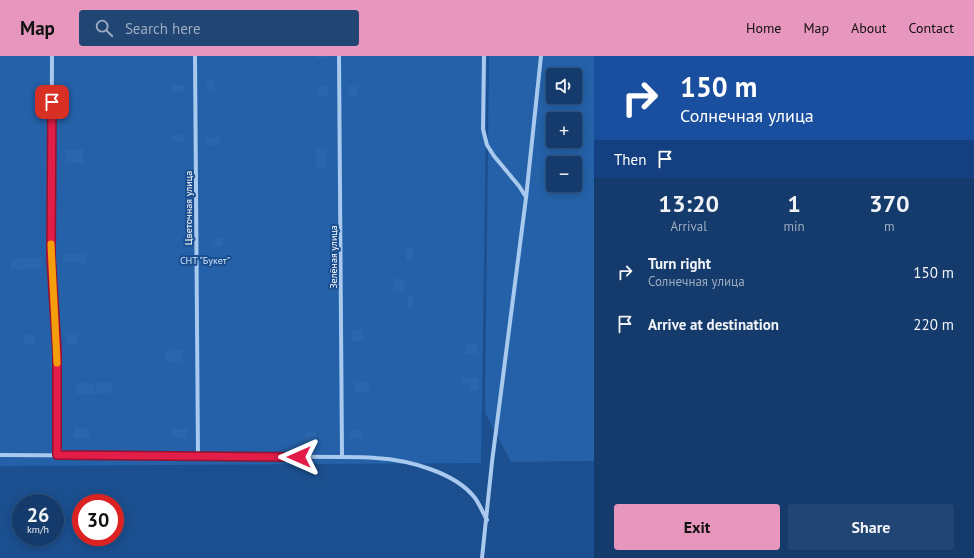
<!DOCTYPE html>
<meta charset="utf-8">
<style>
body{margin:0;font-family:"PT Sans",sans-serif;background:#214673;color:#f1f3f6;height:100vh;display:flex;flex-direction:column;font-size:15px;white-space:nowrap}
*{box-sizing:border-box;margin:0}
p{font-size:13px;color:#9dadc1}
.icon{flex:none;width:22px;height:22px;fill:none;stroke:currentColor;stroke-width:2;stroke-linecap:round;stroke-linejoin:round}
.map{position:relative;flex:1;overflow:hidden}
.sheet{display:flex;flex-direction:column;background:#143b6b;width:380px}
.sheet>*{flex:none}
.guide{background:#1a4fa0;color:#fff;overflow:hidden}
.tools{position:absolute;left:546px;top:12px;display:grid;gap:8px}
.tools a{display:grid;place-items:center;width:36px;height:36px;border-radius:4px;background:#143b6b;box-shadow:0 2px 10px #0003,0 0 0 1px #33557e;font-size:20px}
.speed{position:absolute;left:12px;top:438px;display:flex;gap:8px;font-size:20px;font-weight:700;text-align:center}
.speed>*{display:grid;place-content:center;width:52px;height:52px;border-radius:50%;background:#143b6b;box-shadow:0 2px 10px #0003,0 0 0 1px #33557e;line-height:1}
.speed small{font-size:10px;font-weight:400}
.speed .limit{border:6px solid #d22;background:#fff;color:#111}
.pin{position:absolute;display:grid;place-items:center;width:34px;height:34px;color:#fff;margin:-17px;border-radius:8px;box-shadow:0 2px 6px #0006}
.me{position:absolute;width:44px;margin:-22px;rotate:270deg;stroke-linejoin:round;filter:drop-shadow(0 0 3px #0008)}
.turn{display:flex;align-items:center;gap:14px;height:84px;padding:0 20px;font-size:18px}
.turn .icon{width:52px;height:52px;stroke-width:2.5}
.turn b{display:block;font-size:28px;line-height:34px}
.then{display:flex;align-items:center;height:38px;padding:0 20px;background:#0003;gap:8px;font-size:15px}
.eta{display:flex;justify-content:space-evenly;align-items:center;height:68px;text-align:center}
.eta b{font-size:24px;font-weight:600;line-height:28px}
.primary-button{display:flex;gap:8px;margin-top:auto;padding:8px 20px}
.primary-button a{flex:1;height:46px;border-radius:4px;background:#e797bd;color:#111;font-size:16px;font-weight:600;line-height:46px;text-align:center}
.primary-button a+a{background:#214673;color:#f1f3f6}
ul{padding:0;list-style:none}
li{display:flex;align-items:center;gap:12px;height:52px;padding:0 20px}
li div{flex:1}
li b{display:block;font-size:15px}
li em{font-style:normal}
header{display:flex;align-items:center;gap:24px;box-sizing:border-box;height:56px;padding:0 20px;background:#e797bd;color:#111}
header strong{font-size:19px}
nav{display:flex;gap:22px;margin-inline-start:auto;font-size:14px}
.search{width:280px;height:36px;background:#214673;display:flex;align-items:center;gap:10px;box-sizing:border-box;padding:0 14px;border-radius:4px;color:#9dadc1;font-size:15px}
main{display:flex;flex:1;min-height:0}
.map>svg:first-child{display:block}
.green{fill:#2461a8;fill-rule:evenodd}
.building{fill:#2a66ad}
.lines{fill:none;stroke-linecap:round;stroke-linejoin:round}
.minor{stroke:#a9c9ee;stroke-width:4}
.route-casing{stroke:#92132f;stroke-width:10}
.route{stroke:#e11d48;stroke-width:7}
.slow{stroke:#f59e0b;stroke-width:7}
.labels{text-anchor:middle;stroke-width:4;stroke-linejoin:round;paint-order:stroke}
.street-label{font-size:10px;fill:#fff;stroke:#1b4f8f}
.park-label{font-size:10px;fill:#cfe3fa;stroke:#1b4f8f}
</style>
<header>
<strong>Map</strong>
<div class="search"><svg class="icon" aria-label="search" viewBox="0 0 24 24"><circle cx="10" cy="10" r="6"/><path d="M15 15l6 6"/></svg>Search here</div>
<nav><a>Home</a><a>Map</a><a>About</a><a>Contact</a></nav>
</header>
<main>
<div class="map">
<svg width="594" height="502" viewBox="0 0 594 502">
<rect width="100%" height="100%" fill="#1b4f8f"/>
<g class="green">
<polygon points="0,0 487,0 481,407 0,410"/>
<path d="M489,0H594V405L511,406L485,357ZM553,19H575V41H553ZM553,63H575V85H553ZM553,107H575V129H553Z"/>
</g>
<g class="building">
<rect x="316" y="0" width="10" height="2"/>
<rect x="207" y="24" width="8" height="12"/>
<polygon points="171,29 184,29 184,35 171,36"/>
<polygon points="327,29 328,40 319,40 318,30"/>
<rect x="348" y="30" width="9" height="10"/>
<rect x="172" y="79" width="12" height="7"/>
<rect x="205" y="81" width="15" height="8"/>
<polygon points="83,93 83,107 65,107 65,94"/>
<rect x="316" y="93" width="10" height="20"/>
<polygon points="213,182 223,182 223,191 212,190"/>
<rect x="406" y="192" width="7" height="12"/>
<polygon points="63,197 85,198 85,207 63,207"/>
<polygon points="41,201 41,212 11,214 11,203"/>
<rect x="211" y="201" width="8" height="8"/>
<polygon points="393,223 405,223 404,236 393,236"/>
<rect x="408" y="240" width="5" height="11"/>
<rect x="352" y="274" width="11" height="11"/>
<rect x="67" y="278" width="10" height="11"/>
<rect x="24" y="279" width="11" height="9"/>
<polygon points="466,287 477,288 477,298 466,298"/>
<polygon points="171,294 182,294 182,307 165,305 165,296 171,296"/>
<polygon points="462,322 478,322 478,334 469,334 469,328 462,328"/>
<rect x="355" y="326" width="14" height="10"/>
<rect x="76" y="327" width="18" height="11"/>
<polygon points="96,327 112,327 111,337 96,337"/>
<rect x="74" y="372" width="15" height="10"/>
<polygon points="172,373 187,373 187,383 172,382"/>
<polygon points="351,374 363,374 362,383 350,383"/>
<rect x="306" y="375" width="10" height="12"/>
</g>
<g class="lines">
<g class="minor">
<polyline points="52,0 51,201 57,296 57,399"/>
<polyline points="195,0 198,400"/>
<polyline points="339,0 342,401"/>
<polyline points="484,0 483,73 487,89 494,100 519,130 526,141"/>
<path d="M0,399L342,401C353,401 365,401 376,402C408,404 455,416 475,442C480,449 483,457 487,464"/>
<polyline points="482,502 492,406 526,142 541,0"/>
</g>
</g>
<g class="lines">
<g class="route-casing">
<polyline id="route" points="52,46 51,201 57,296 57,399 299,401"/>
</g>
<use href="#route" class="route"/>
<polyline class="slow" points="51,188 57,307"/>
</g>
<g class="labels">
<g class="street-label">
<text transform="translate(188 152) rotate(-90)" y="4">Цветочная улица</text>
<text transform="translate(333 201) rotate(-90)" y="4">Зелёная улица</text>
</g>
<g class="park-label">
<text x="205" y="208">СНТ "Букет"</text>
</g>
</g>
</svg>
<div class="tools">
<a><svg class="icon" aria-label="sound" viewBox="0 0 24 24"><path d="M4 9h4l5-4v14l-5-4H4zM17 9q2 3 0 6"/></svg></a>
<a>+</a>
<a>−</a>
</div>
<div class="speed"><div>26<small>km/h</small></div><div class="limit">30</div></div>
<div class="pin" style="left:52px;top:46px;background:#d93025"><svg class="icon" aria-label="arrive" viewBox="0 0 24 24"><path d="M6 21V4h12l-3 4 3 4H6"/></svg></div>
<svg class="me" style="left:299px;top:401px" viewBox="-20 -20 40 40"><path d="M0-17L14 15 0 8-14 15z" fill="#e11d48" stroke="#fff" stroke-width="4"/></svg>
</div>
<section class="sheet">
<div class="guide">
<div class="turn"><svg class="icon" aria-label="right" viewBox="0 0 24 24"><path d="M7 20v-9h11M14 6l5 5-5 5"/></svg><div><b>150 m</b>Солнечная улица</div></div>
<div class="then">Then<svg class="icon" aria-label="arrive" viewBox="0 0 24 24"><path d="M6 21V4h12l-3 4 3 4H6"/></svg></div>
</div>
<div class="eta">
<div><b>13:20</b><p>Arrival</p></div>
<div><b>1</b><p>min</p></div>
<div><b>370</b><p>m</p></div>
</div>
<ul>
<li><svg class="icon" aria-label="right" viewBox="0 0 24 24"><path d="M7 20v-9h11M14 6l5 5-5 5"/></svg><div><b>Turn right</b><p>Солнечная улица</p></div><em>150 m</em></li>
<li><svg class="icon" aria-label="arrive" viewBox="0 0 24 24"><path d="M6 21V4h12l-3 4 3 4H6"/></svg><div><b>Arrive at destination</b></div><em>220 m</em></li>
</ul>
<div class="primary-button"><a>Exit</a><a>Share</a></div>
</section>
</main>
